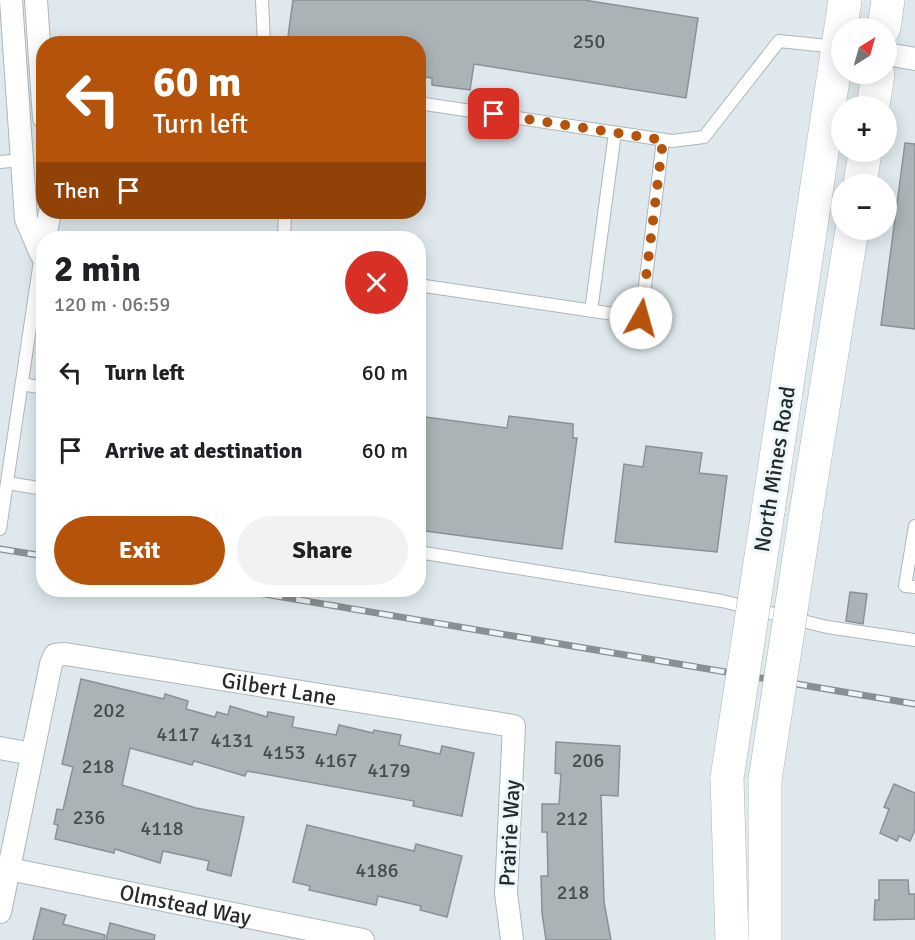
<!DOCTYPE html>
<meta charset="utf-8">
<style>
body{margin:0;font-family:Signika,sans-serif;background:#f2f2f2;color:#202124;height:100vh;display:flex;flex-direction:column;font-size:22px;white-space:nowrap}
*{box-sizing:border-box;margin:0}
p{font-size:20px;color:#757577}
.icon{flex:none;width:33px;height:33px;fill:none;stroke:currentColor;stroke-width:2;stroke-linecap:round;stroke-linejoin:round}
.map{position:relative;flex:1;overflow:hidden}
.panel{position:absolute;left:36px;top:231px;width:390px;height:366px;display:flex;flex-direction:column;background:#fff;border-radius:24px;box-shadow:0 3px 15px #0003}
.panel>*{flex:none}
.hud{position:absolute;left:36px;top:36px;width:390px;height:183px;border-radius:24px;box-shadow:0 3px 15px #0003;background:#b45309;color:#fff;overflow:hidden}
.needle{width:39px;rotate:37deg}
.buttons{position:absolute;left:831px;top:18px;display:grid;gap:12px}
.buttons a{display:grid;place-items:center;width:66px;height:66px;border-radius:50%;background:#fff;box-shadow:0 3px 15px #0003;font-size:30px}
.pin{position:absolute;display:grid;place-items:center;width:51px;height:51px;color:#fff;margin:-26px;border-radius:12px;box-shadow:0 3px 9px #0006}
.me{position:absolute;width:66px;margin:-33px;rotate:7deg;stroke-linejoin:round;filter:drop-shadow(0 0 4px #0008)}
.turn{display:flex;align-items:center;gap:21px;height:126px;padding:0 18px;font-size:27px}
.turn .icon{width:78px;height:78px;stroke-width:2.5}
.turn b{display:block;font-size:42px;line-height:51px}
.then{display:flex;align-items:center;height:57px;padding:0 18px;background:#0003;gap:12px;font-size:22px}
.round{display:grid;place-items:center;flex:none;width:63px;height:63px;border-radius:32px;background:#f2f2f2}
.overview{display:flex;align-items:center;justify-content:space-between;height:102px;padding:0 18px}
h1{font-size:36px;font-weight:700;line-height:45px}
.cta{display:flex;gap:12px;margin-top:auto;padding:12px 18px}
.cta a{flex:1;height:69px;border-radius:36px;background:#b45309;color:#fff;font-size:24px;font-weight:700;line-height:69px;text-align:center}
.cta a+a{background:#f2f2f2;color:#202124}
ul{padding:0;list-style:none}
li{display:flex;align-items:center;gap:18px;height:78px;padding:0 18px}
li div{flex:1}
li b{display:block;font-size:22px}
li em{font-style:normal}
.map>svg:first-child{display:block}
.building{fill:#aab4b7;stroke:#899296;stroke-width:1.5}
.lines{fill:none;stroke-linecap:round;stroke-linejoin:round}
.service-casing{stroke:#adb7ba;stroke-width:14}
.minor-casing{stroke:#adb7ba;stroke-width:24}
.secondary-casing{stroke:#adb7ba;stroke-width:34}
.service{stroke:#fff;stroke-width:12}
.minor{stroke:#fff;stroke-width:22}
.secondary{stroke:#fff;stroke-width:33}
.rail-casing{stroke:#899093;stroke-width:7}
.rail{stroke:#ecf7fa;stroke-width:4.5;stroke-dasharray:14;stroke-linecap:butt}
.secondary-bridge-casing{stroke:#adb7ba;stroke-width:34;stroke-linecap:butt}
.secondary-bridge{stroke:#fff;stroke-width:33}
.route{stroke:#b45309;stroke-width:10;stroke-dasharray:0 18}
.labels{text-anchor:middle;stroke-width:6;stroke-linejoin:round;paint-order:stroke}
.number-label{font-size:20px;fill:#474c4e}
.street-label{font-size:22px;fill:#262a2b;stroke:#ecf7fa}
</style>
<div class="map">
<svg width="915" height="940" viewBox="0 0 915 940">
<rect width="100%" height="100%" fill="#dfe9ed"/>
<g class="building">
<polygon points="293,0 584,0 698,18 686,98 474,64 470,90 432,85 432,78 418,76 418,44 287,44"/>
<polygon points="905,143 915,144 915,329 881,325"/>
<polygon points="418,416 507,428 509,416 573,424 573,438 577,438 562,549 418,530"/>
<polygon points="646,446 702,453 699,473 727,476 717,552 615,542 624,464 643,467"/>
<polygon points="850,592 867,594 863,624 846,621"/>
<polygon points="81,679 164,699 165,694 188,701 186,709 215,717 217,712 228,715 230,706 267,717 268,712 294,717 292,727 336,735 339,725 373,733 374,730 401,735 399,745 440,754 442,746 474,753 462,816 413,806 414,801 247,771 245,776 194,761 192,765 130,748 122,785 196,808 244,817 231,876 207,870 209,861 163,851 160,863 115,849 114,853 55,839 58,825 54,824 57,809 63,810 73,767 62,764"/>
<polygon points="556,742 620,746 618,796 601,795 604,902 611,940 546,940 542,913 541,876 548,876 547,832 542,832 542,804 559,804 561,774 555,773"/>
<polygon points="894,784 915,793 915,830 910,841 899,836 897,841 880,833 889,809 884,807"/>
<polygon points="307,825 414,851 416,844 462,856 447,917 420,910 421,906 378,896 376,905 309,890 310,886 293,882"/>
<polygon points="879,880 908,880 909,894 915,894 915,919 874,920 875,900 879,900"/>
<polygon points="41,908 66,915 63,924 105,935 104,940 33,940"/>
<polygon points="110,923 155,935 154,940 106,940"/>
</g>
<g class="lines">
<g class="service-casing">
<g id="service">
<polyline points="262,0 264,44"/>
<polyline points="418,103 672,141 704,137 779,41 837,47"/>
<polyline points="0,162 22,160"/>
<polyline points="284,238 285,212"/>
<polyline points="418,285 641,318 663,140"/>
<polyline points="591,311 615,133"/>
<polyline points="22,384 44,388"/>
<polyline points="8,483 44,489"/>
<polyline points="915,526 905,586 915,587"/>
<polyline points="0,529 41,254"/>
<polyline points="418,552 722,601 827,627 915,640"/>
</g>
</g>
<g class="minor-casing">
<g id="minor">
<polyline points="11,0 26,219 41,254"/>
<polyline points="36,0 44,118"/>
<polyline points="886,54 915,59"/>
<polyline points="45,238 50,212"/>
<polyline points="0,748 32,754"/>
<path id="s1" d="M9,869L363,940"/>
<path id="s2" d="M0,912L51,664L55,655L65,654L514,726L506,893L512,940"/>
</g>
</g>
<g class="secondary-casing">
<g id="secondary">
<polyline points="884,28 888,0"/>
<polyline points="873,106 878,74"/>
<polyline points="860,184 865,152"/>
<polyline points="768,511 845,0"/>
<polyline points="805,519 852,230"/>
<polyline points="727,778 732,940"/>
<polyline points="765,780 765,940"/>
</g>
</g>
<use href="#service" class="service"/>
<use href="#minor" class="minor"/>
<use href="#secondary" class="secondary"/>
<g class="rail-casing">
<g id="rail">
<polyline points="0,549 44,556"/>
<polyline points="241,590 915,704"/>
</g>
</g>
<use href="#rail" class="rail"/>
<g class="secondary-bridge-casing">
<g id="secondary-bridge">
<polyline points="727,778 768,511"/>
<polyline points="765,780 805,519"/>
</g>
</g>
<use href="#secondary-bridge" class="secondary-bridge"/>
</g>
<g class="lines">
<polyline class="route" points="494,114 663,140 641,318"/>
</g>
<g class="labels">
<g class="number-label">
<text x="589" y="48">250</text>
<text x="109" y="717">202</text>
<text x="178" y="741">4117</text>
<text x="232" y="747">4131</text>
<text x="284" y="759">4153</text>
<text x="336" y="767">4167</text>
<text x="588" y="767">206</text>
<text x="98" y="773">218</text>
<text x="389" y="777">4179</text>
<text x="89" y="824">236</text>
<text x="572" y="825">212</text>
<text x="162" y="835">4118</text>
<text x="377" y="877">4186</text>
<text x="573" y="899">218</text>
</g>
<g class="street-label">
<text transform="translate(774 469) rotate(-81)" y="8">North Mines Road</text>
<text dy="8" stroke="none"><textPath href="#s2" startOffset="490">Gilbert Lane</textPath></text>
<text transform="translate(509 833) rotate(-87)" y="8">Prairie Way</text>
<text dy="8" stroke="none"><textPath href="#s1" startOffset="180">Olmstead Way</textPath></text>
</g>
</g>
</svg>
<div class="buttons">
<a><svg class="needle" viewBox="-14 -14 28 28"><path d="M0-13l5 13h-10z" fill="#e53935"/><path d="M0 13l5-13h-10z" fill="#757577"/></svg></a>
<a>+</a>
<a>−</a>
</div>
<div class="pin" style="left:494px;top:114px;background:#d93025"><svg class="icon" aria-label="arrive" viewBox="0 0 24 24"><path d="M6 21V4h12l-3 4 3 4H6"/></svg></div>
<svg class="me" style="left:641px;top:318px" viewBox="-20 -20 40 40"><circle r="19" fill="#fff"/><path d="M0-13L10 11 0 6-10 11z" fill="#b45309"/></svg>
<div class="hud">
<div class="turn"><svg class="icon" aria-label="left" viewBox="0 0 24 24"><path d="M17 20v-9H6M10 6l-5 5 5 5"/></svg><div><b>60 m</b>Turn left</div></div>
<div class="then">Then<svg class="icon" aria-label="arrive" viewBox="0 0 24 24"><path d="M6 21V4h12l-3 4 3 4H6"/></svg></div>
</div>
<section class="panel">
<div class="overview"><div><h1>2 min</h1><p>120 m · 06:59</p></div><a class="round" style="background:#d93025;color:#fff"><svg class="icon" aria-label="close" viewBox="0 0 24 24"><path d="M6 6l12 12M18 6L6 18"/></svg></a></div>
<ul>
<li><svg class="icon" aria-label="left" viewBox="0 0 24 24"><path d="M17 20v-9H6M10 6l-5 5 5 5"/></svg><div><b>Turn left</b></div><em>60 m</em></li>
<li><svg class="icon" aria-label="arrive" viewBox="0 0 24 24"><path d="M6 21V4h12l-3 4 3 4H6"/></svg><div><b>Arrive at destination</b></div><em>60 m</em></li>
</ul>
<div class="cta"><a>Exit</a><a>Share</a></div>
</section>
</div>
